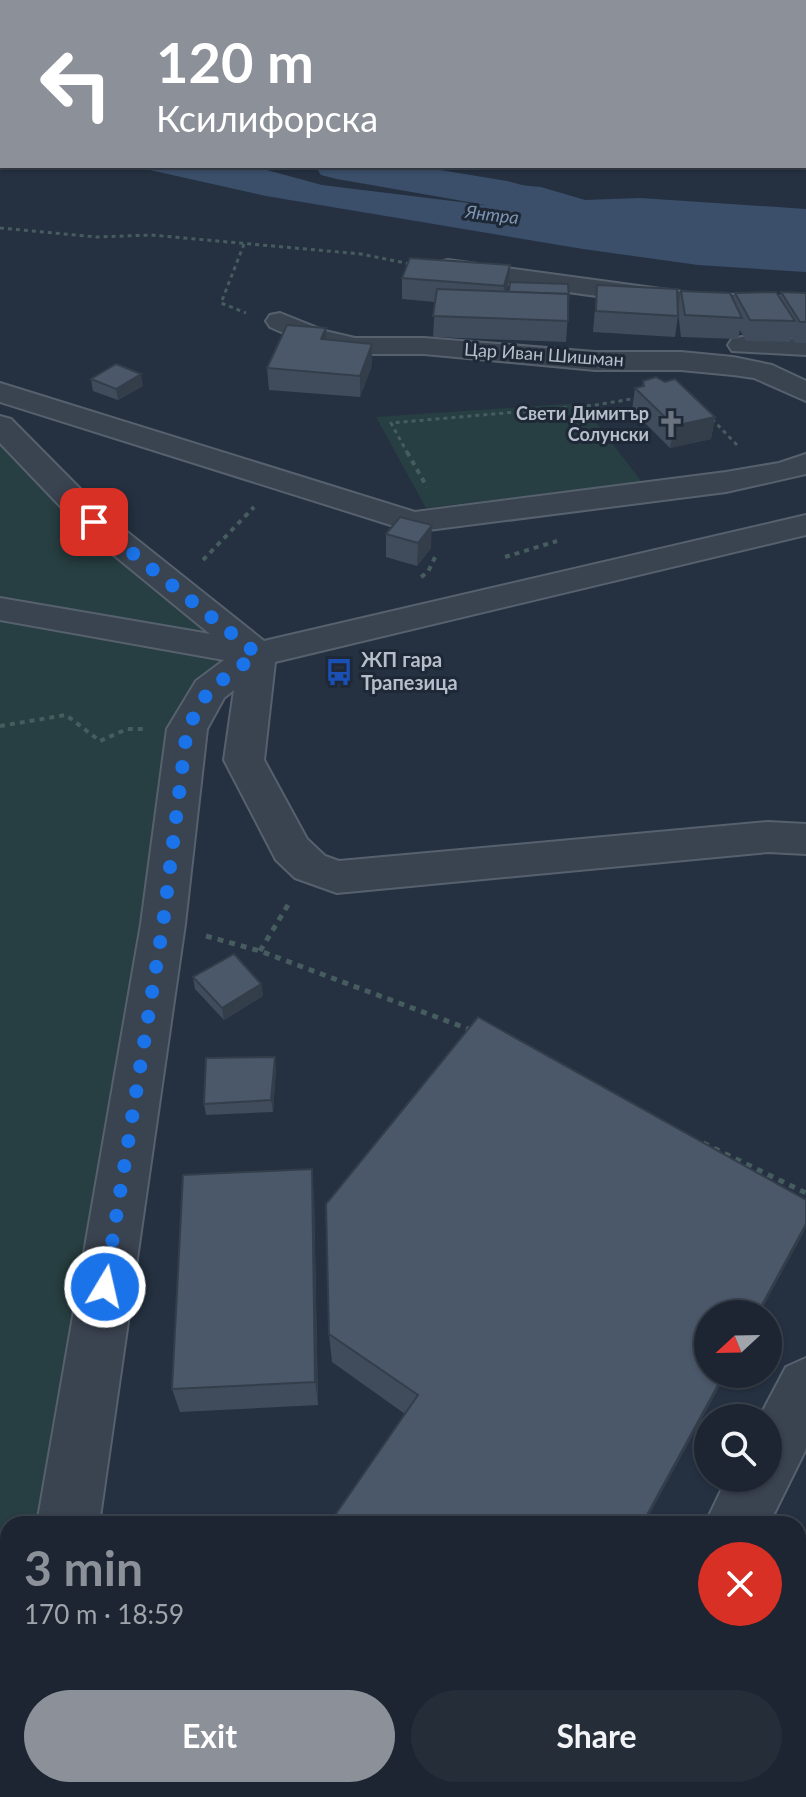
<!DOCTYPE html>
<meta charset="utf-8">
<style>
body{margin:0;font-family:Lato,sans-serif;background:#252d39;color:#f1f3f6;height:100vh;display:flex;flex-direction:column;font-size:30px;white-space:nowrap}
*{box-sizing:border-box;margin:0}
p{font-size:26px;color:#a0a5ab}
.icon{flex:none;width:44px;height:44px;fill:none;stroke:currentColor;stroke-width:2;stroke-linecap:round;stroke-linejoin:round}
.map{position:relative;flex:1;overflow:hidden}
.details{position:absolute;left:0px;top:1516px;width:806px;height:282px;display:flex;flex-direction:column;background:#1c2531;border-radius:24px 24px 0 0;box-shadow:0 2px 6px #0004,0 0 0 2px #3a424d}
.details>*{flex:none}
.hud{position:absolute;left:0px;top:0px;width:806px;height:168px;box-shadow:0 2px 6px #0004,0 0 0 2px #3a424d;background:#8c9099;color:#fff;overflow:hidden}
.needle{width:52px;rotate:248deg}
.controls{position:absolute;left:694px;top:1300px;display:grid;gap:16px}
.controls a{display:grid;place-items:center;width:88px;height:88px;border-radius:50%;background:#1c2531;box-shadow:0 2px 6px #0004,0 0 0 2px #3a424d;font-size:40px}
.pin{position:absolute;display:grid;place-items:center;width:68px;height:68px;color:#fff;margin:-34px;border-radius:16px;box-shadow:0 4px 12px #0006}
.me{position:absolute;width:88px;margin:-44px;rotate:9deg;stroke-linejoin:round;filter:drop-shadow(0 0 6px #0008)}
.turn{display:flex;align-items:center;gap:28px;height:168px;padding:0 24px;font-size:36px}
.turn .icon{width:104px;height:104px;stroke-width:2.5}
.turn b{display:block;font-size:56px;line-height:68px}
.round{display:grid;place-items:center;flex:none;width:84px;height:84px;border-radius:42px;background:#252d39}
.overview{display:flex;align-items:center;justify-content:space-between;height:136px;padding:0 24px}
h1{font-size:48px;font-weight:700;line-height:60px;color:#8c9099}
.button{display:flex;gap:16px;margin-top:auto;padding:16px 24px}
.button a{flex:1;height:92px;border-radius:48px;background:#8c9099;color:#fff;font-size:32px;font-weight:700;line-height:92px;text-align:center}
.button a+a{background:#252d39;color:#f1f3f6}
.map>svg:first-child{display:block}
.green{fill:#273f42}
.water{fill:#3b4f6a}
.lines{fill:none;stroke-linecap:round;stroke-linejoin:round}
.river{fill:#3b4f6a;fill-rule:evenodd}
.minor-casing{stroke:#57616e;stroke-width:4}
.path-far2{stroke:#465c5e;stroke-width:3;stroke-dasharray:4 4;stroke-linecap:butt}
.path-far1{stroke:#465c5e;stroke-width:4;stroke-dasharray:5 5;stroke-linecap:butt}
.path{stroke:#465c5e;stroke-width:5;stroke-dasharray:6 6;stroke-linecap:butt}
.minor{fill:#3a4350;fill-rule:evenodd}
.wall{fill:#404c5b}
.shaded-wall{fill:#343e4a}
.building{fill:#4b586a;stroke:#343e4a;stroke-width:2}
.route{stroke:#1a73e8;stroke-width:14;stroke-dasharray:0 25.2}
.labels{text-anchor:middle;stroke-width:6;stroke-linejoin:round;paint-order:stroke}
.far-water-label{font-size:18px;font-style:italic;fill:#7d95b2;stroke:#1e2836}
.far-street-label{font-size:18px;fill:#b6becb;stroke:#1e2836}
.far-poi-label{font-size:18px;font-weight:bold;fill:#b6becb;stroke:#1e2836;text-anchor:end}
.poi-label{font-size:20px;font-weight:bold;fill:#b6becb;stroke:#1e2836;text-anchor:start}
</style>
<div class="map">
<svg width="806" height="1797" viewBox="0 0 806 1797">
<rect width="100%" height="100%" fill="#253141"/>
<g class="green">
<polygon points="581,403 642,482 426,508 376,417"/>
<polygon points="0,425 257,654 209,690 68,1524 8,1524 8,1790 25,1797 0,1797"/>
</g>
<polygon class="water" points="132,166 252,166 322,185 485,205 497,201 494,198 435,186 442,181 487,182 541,187 585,200 640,198 806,209 806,272 698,265 583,249 266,196"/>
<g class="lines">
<polygon class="river" points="315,166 416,166 507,181 567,197 574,207 567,217 551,221 503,208 337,179 321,175"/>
<g class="minor-casing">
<g id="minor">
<polygon points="294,0 317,0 318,2 295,2"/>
<rect x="804" y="100" width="2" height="12"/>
<polygon points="448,260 690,293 806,298 806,314 690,309 439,274 435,268 439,262"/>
<polygon points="280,313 325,331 355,338 424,338 595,352 681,352 733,357 772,365 806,381 806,401 754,378 733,375 681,370 595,370 424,354 355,354 306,343 270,327 266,321 270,315"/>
<polygon points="742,337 806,339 806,355 732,351 728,345 732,339"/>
<polygon points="0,383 415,512 726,472 779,463 806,454 806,474 726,492 413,532 0,402"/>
<polygon points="0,416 11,419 106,515 264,641 806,515 806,535 275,662 264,760 307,839 325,856 339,861 768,822 806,824 806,854 768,852 337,893 295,878 276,860 224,760 234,690 224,698 207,729 185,924 99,1524 37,1524 141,924 167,729 196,681 224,660 0,620 0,598 210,634 82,529 0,443"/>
<polygon points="806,1358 806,1449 769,1524 705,1524 727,1478 768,1478 768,1418 759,1418 786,1367"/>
<polygon points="8,1763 8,1790 61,1790 60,1797 0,1797 0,1769"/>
<polygon points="562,1790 633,1790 630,1797 559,1797"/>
</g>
</g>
<g class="path-far2">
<polyline points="0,228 97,237 151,235 361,254 410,264"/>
<polyline points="244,244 221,303 246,313"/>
<polyline points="712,419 738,446"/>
<polyline points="408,454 391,423 596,405 637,398"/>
</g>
<g class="path-far1">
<polyline points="407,452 427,487"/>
<polyline points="505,557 557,541"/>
<polyline points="203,560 254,507"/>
<polyline points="421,577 428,572 437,553"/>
<polyline points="0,726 66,715 100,741 127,729 143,729"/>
</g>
<g class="path">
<polyline points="206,936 260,951 471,1030"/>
<polyline points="260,951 291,900"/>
<polyline points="703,1143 806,1193"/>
</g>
<use href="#minor" class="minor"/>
</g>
<g class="wall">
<polygon points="530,0 591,0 589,2 506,2 530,1"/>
<rect x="611" y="0" width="35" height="2"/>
<polygon points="729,0 757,0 756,2 729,2"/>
<polygon points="758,0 801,0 801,2 760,2"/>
<polygon points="804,30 805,35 804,40 806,40 806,60 804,60"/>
<rect x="804" y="71" width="2" height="32"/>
<polygon points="510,265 507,292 569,299 566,342 433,337 435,302 402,299 402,278"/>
<polygon points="597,285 678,316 675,337 593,332"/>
<polygon points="681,291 733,301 735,293 780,298 781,292 806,293 806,343 795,343 791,337 790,342 746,341 740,330 738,339 681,337 678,312"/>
<polygon points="326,328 327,340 372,344 372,365 360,397 269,390 267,368"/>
<polygon points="91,379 143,386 118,400 93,391"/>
<polygon points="643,381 665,382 715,417 711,439 670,448 632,410 635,388 642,386"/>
<polygon points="400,517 431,548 417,566 386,557 386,534"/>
<polygon points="193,977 261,984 263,996 224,1020 195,989"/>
<polygon points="276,1068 273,1112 206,1115 204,1104"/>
<polygon points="314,1196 318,1405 180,1412 172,1389"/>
<polygon points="806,1200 806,1226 801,1237 644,1524 329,1524 405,1414 332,1362 329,1334"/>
</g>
<g class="shaded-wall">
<polygon points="510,265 508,286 503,307 504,286"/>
<polygon points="326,328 327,349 321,339"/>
<polygon points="372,344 372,365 360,397 360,376"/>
<polygon points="141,374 143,386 118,400 116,389"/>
<polygon points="715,417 711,439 670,448 674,426"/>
<polygon points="432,525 431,548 417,566 418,543"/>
<polygon points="261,984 263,996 224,1020 222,1008"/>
<polygon points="275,1057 276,1068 273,1112 271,1100"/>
<polygon points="312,1169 314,1196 318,1405 315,1382"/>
<polygon points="806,1224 801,1237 759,1314 757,1314"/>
<polygon points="724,1374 726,1374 644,1524 642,1524"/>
</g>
<g class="building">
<polygon points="510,0 525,0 533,2 506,2"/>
<polygon points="619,0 640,0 638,2"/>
<rect x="804" y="40" width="2" height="10"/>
<polygon points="410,258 510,265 504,286 402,278"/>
<polygon points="510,282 568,284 569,299 568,294 509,292"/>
<polygon points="597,285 677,289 678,316 596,311"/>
<polygon points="437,289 568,294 568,321 433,316"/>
<polygon points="681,291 730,293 742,318 685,315"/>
<polygon points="776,292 795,321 750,320 735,293"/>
<polygon points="781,292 806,293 806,322 800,322"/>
<polygon points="287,325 326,328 321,339 372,344 360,376 267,368"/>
<polygon points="116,364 141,374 116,389 91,379"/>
<polygon points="656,377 665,382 675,379 715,417 674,426 635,388 644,386 643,381"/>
<polygon points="400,517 432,525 418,543 386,534"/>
<polygon points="234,954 261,984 222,1008 193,977"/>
<polygon points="478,1017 806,1200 806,1224 757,1314 708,1314 708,1374 724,1374 642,1524 329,1524 418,1395 329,1334 326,1204"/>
<polygon points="275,1057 271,1100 204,1104 206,1058"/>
<polygon points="312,1169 315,1382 172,1389 183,1175"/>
<polygon points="354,1790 496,1790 492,1797 350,1797"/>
</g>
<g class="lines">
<polyline class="route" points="94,522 257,654 209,690 187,729 163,924 105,1287"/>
</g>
<defs>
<g id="church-bare" transform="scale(2.16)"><path d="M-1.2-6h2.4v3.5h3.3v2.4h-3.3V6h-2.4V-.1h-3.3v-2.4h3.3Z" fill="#6b7280" stroke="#1e2836" stroke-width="2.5" paint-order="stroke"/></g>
<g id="bus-bare" transform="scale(2.16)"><path d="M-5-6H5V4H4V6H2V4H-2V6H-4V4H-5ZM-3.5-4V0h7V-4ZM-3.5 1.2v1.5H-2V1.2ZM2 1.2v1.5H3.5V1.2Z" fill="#1a4fb4" stroke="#1e2836" stroke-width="2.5" paint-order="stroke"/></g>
</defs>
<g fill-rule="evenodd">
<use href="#church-bare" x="671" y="424"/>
<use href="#bus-bare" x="339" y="672"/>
</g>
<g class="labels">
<g class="far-water-label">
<text transform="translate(492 215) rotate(7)" y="6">Янтра</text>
</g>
<g class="far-street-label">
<text transform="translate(544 355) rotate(4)" y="6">Цар Иван Шишман</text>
</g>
<g class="far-poi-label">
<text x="649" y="420">Свети Димитър<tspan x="649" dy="21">Солунски</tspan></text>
</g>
<g class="poi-label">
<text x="361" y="667">ЖП гара<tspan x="361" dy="23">Трапезица</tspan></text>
</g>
</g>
</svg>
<div class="controls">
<a><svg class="needle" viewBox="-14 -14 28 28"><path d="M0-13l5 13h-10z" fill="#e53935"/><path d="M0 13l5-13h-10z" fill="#a0a5ab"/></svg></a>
<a><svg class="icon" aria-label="search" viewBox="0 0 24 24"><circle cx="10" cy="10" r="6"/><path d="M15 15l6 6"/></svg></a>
</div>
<div class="pin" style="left:94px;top:522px;background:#d93025"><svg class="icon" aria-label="arrive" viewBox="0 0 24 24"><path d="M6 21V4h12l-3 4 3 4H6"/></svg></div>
<svg class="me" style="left:105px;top:1287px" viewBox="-20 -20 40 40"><circle r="17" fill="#1a73e8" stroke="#fff" stroke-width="3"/><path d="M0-11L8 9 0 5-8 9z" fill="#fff"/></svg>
<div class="hud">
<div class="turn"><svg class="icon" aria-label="left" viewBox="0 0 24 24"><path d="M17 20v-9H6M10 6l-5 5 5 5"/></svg><div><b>120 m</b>Ксилифорска</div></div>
</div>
<section class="details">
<div class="overview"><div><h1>3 min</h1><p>170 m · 18:59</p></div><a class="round" style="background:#d93025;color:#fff"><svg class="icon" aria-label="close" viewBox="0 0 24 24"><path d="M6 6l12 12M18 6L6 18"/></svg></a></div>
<div class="button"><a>Exit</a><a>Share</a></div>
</section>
</div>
